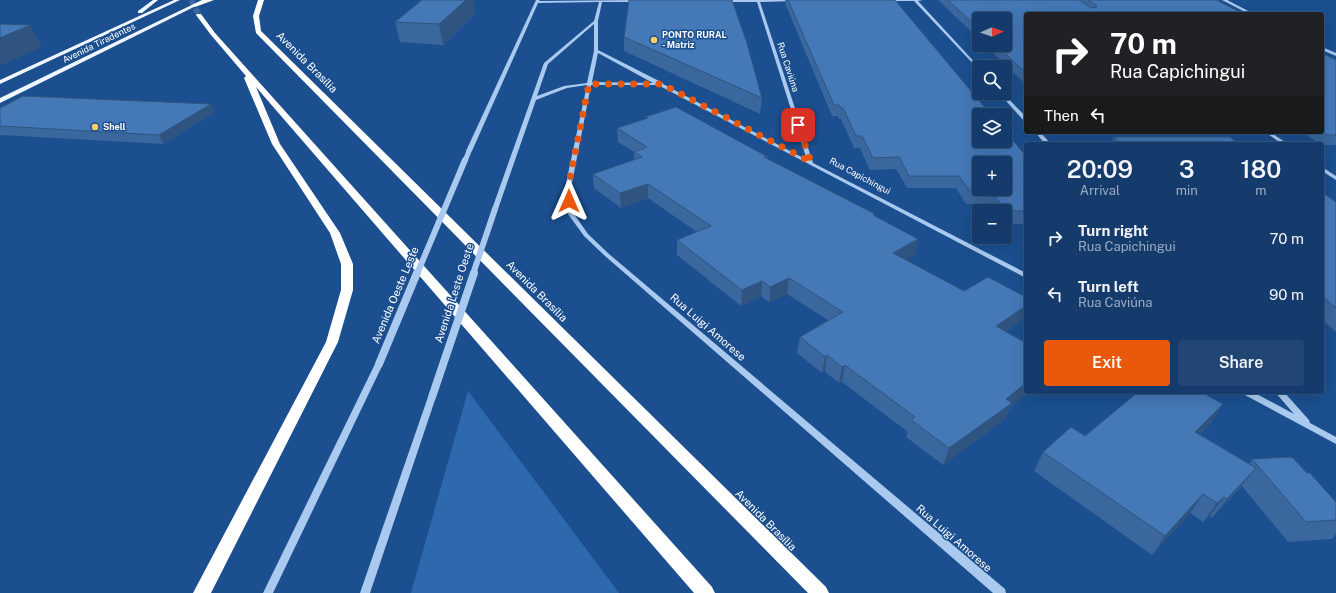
<!DOCTYPE html>
<meta charset="utf-8">
<style>
body{margin:0;font-family:"Public Sans",sans-serif;background:#214673;color:#f1f3f6;height:100vh;display:flex;flex-direction:column;font-size:15px;white-space:nowrap}
*{box-sizing:border-box;margin:0}
p{font-size:13px;color:#9dadc1}
.icon{flex:none;width:22px;height:22px;fill:none;stroke:currentColor;stroke-width:2;stroke-linecap:round;stroke-linejoin:round}
.map{position:relative;flex:1;overflow:hidden}
.side{position:absolute;left:1024px;top:142px;width:300px;height:252px;display:flex;flex-direction:column;background:#143b6b;border-radius:4px;box-shadow:0 4px 16px #0002,0 0 0 1px #33557e}
.side>*{flex:none}
.guide{position:absolute;left:1024px;top:12px;width:300px;height:122px;border-radius:4px;box-shadow:0 4px 16px #0002,0 0 0 1px #33557e;background:#202124;color:#fff;overflow:hidden}
.needle{width:26px;rotate:88deg}
.controls{position:absolute;left:972px;top:12px;display:grid;gap:8px}
.controls a{display:grid;place-items:center;width:40px;height:40px;border-radius:4px;background:#143b6b;box-shadow:0 4px 16px #0002,0 0 0 1px #33557e;font-size:20px}
.pin{position:absolute;display:grid;place-items:center;width:34px;height:34px;color:#fff;margin:-17px;border-radius:8px;box-shadow:0 2px 6px #0006}
.me{position:absolute;width:44px;margin:-22px;rotate:0deg;stroke-linejoin:round;filter:drop-shadow(0 0 3px #0008)}
.turn{display:flex;align-items:center;gap:14px;height:84px;padding:0 20px;font-size:18px}
.turn .icon{width:52px;height:52px;stroke-width:2.5}
.turn b{display:block;font-size:28px;line-height:34px}
.then{display:flex;align-items:center;height:38px;padding:0 20px;background:#0003;gap:8px;font-size:15px}
.eta{display:flex;justify-content:space-evenly;align-items:center;height:68px;text-align:center}
.eta b{font-size:24px;font-weight:600;line-height:28px}
.primary-button{display:flex;gap:8px;margin-top:auto;padding:8px 20px}
.primary-button a{flex:1;height:46px;border-radius:4px;background:#ea580c;color:#fff;font-size:16px;font-weight:600;line-height:46px;text-align:center}
.primary-button a+a{background:#214673;color:#f1f3f6}
ul{padding:0;list-style:none}
li{display:flex;align-items:center;gap:12px;height:56px;padding:0 20px}
li div{flex:1}
li b{display:block;font-size:15px}
li em{font-style:normal}
.map>svg:first-child{display:block}
.green{fill:#2e69ad}
.lines{fill:none;stroke-linecap:round;stroke-linejoin:round}
.highway-tunnel{stroke:#3d69a0;stroke-width:6;stroke-dasharray:6 3.5;stroke-linecap:butt}
.minor{fill:#a9c9ee;fill-rule:evenodd}
.major{fill:#f0f6ff;fill-rule:evenodd}
.highway{fill:#fff;fill-rule:evenodd}
.minor-bridge-far2{stroke:#a9c9ee;stroke-width:5}
.minor-bridge-far1{stroke:#a9c9ee;stroke-width:6}
.minor-bridge{stroke:#a9c9ee;stroke-width:8}
.wall{fill:#3a679d}
.shaded-wall{fill:#305480}
.building{fill:#4478b7;stroke:#305480;fill-rule:evenodd}
.route{stroke:#ea580c;stroke-width:7;stroke-dasharray:0 12.6}
.poi-dot{fill:#ffd166;stroke:#1b4f8f;stroke-width:1.5}
.labels{text-anchor:middle;stroke-width:3;stroke-linejoin:round;paint-order:stroke}
.far-poi-label{font-size:9px;font-weight:bold;fill:#fff;stroke:#1b4f8f;text-anchor:start}
.far-street-label{font-size:9px;fill:#fff;stroke:#1b4f8f}
.street-label{font-size:11px;fill:#fff;stroke:#1b4f8f}
</style>
<div class="map">
<svg width="1336" height="593" viewBox="0 0 1336 593">
<rect width="100%" height="100%" fill="#1b4f8f"/>
<polygon class="green" points="468,391 619,593 411,593"/>
<g class="lines">
<polyline class="highway-tunnel" points="191,0 199,15"/>
<g class="minor">
<path d="M536,0H540L539,1L638,0L637,2H602L598,21V50L663,83V84L807,160L757,2H723L721,1L723,0H797L795,1L760,2L813,163L1026,273V278L1024,277L658,85H591L571,188L574,214L588,234L609,254L1005,589L1006,593H993L605,256L584,236L568,214L565,188L587,85L567,88L536,100L498,209L495,211L493,210L492,209L544,63L594,21L599,2L538,3L472,151L469,153L467,152L466,151ZM594,24V51L587,83L564,86L537,96L548,64ZM598,53L653,83L592,82Z"/>
<polygon points="885,0 923,0 918,1 979,67 979,70 914,1 887,1"/>
<polygon points="1222,0 1227,0 1254,14 1249,14"/>
<polygon points="1322,47 1336,53 1336,56 1322,50"/>
<polygon points="999,93 1003,93 1026,117 1026,121 1024,121"/>
<polygon points="1035,132 1040,132 1051,144 1045,144"/>
<polygon points="1265,132 1270,132 1288,144 1282,144"/>
<polygon points="1322,167 1336,176 1336,180 1322,171"/>
<polygon points="379,361 382,362 383,364 273,593 263,593 375,364 376,362"/>
<polygon points="1242,392 1253,392 1294,414 1275,392 1284,392 1309,420 1310,423 1336,437 1336,444 1243,394"/>
<polygon points="432,394 435,395 436,397 370,593 360,593 428,397 429,395"/>
</g>
<g class="major">
<polygon points="153,0 158,0 142,13 138,13 138,11"/>
<polygon points="174,0 180,0 0,84 0,80"/>
<polygon points="202,0 208,0 0,103 0,98"/>
</g>
<g class="highway">
<polygon points="205,0 214,0 195,7 192,5"/>
<polygon points="258,0 264,0 259,16 261,31 826,587 829,593 808,593 256,33 253,16"/>
<polygon points="197,14 201,14 215,33 712,587 715,593 694,593 256,87 280,144 340,233 353,264 353,290 338,342 211,593 193,593 326,342 341,290 341,264 330,233 272,144 244,78 246,76 211,35 196,15"/>
</g>
<polyline class="minor-bridge-far2" points="465,161 469,151"/>
<g class="minor-bridge-far1">
<polyline points="417,274 465,160"/>
<polyline points="473,274 495,209"/>
</g>
<g class="minor-bridge">
<polyline points="379,364 417,273"/>
<polyline points="432,397 474,273"/>
</g>
</g>
<g class="wall">
<polygon points="422,0 473,0 475,13 443,45 400,42 395,22"/>
<polygon points="785,0 895,0 1026,156 1026,224 1005,224 1005,211 992,211 987,204 966,204 956,188 907,188 896,169 870,170 860,148 854,148 841,119 839,119 838,116 832,116 785,3"/>
<polygon points="938,0 1216,0 1026,14 1026,85 985,45 1005,45 979,19 979,39"/>
<polygon points="624,37 762,98 760,114 624,51"/>
<polygon points="1336,60 1336,145 1322,145 1322,144 1320,144 1301,132 1322,132"/>
<polygon points="211,104 215,112 163,144 0,135 0,108"/>
<polygon points="645,117 768,157 768,159 875,214 874,216 918,239 915,255 905,260 964,291 1026,297 1026,317 1006,331 1026,392 1029,392 1011,406 1005,419 943,465 906,437 908,432 842,382 839,383 825,372 822,373 797,353 800,337 828,320 787,294 769,302 761,296 741,306 677,255 677,240 697,232 648,198 621,208 594,188 593,174 634,160 634,152 618,142 617,128 645,119"/>
<polygon points="1114,137 1239,144 1111,144"/>
<polygon points="1322,192 1336,202 1336,332 1322,320"/>
<polygon points="1211,423 1200,434 1249,464 1252,459 1307,473 1336,502 1336,534 1332,539 1288,542 1242,486 1212,518 1210,516 1203,522 1190,513 1152,555 1034,471 1043,452 1085,436"/>
</g>
<g class="shaded-wall">
<polygon points="466,0 473,0 475,13 443,45 439,24"/>
<polygon points="30,25 42,47 0,66 0,38"/>
<polygon points="211,104 215,112 163,144 159,135"/>
<polygon points="648,184 648,198 621,208 620,193"/>
<polygon points="918,239 915,255 890,269 893,253"/>
<polygon points="789,278 787,294 769,302 770,287"/>
<polygon points="762,281 761,296 741,306 742,290"/>
<polygon points="1026,306 1026,317 990,342 996,326"/>
<polygon points="827,355 825,372 822,373 825,357"/>
<polygon points="845,365 842,382 839,383 842,367"/>
<polygon points="1026,383 1026,392 1029,392 1011,406 1005,419 943,465 949,448 1006,399"/>
<polygon points="1223,404 1211,423 1183,450 1195,432"/>
<polygon points="1256,468 1241,486 1212,518 1227,499"/>
<polygon points="1203,494 1190,513 1152,555 1165,536"/>
<polygon points="1224,497 1210,516 1203,522 1217,503"/>
</g>
<g class="building">
<polygon points="422,0 466,0 439,24 395,22"/>
<polygon points="629,0 732,0 747,43 762,98 624,37"/>
<path d="M788,0H895L991,115H979V141H1005V131L1026,156V211H1005L991,191H970L959,176H909L899,157L873,158L862,136H856L843,108H841L839,105H834ZM979,163H1005V189H979Z"/>
<polygon points="948,0 1079,0 1091,8 1097,7 1096,5 1088,0 1216,0 1244,14 1026,14 1026,73 996,45 1005,45 1005,19 979,19 979,29"/>
<polygon points="0,24 30,25 0,38"/>
<polygon points="1322,53 1336,60 1336,135 1328,135 1322,132"/>
<polygon points="23,96 211,104 159,135 0,126 0,108"/>
<polygon points="676,107 768,157 764,157 875,214 873,215 918,239 893,253 964,291 988,277 1026,297 1026,306 996,326 1026,343 1026,383 1006,399 1012,403 949,448 911,420 915,417 845,365 842,367 827,355 825,357 800,337 843,312 789,278 770,287 762,281 742,290 677,240 711,226 648,184 620,193 593,174 642,157 634,152 647,147 617,128 648,118 645,117"/>
<polygon points="1114,137 1230,137 1239,144 1121,144"/>
<polygon points="1322,192 1336,202 1336,308 1322,296"/>
<polygon points="1138,392 1201,392 1223,404 1195,432 1256,468 1227,499 1224,497 1217,503 1203,494 1165,536 1043,452 1071,427 1085,436"/>
<polygon points="1292,457 1307,473 1310,473 1336,502 1336,520 1306,522 1252,459"/>
</g>
<g class="lines">
<polyline class="route" points="569,201 568,188 589,84 662,84 811,162 798,125"/>
</g>
<g class="poi-dot">
<circle cx="654" cy="40" r="4"/>
<circle cx="95" cy="127" r="4"/>
</g>
<g class="labels">
<g class="far-poi-label">
<text x="662" y="38">PONTO RURAL<tspan x="662" dy="10">- Matriz</tspan></text>
<text x="103" y="130">Shell</text>
</g>
<g class="far-street-label">
<text transform="translate(99 43) rotate(-26)" y="3">Avenida Tiradentes</text>
<text transform="translate(788 67) rotate(72)" y="3">Rua Caviúna</text>
<text transform="translate(860 176) rotate(28)" y="3">Rua Capichingui</text>
</g>
<g class="street-label">
<text transform="translate(307 62) rotate(45)" y="4">Avenida Brasília</text>
<text transform="translate(537 291) rotate(45)" y="4">Avenida Brasília</text>
<text transform="translate(454 293) rotate(-72)" y="4">Avenida Leste Oeste</text>
<text transform="translate(395 295) rotate(-67)" y="4">Avenida Oeste Leste</text>
<text transform="translate(708 327) rotate(41)" y="4">Rua Luigi Amorese</text>
<text transform="translate(766 520) rotate(45)" y="4">Avenida Brasília</text>
<text transform="translate(954 538) rotate(41)" y="4">Rua Luigi Amorese</text>
</g>
</g>
</svg>
<div class="controls">
<a><svg class="needle" viewBox="-14 -14 28 28"><path d="M0-13l5 13h-10z" fill="#e53935"/><path d="M0 13l5-13h-10z" fill="#9dadc1"/></svg></a>
<a><svg class="icon" aria-label="search" viewBox="0 0 24 24"><circle cx="10" cy="10" r="6"/><path d="M15 15l6 6"/></svg></a>
<a><svg class="icon" aria-label="layers" viewBox="0 0 24 24"><path d="M12 4l9 5-9 5-9-5zM3 14l9 5 9-5"/></svg></a>
<a>+</a>
<a>−</a>
</div>
<div class="pin" style="left:798px;top:125px;background:#d93025"><svg class="icon" aria-label="arrive" viewBox="0 0 24 24"><path d="M6 21V4h12l-3 4 3 4H6"/></svg></div>
<svg class="me" style="left:569px;top:201px" viewBox="-20 -20 40 40"><path d="M0-17L14 15 0 8-14 15z" fill="#ea580c" stroke="#fff" stroke-width="4"/></svg>
<div class="guide">
<div class="turn"><svg class="icon" aria-label="right" viewBox="0 0 24 24"><path d="M7 20v-9h11M14 6l5 5-5 5"/></svg><div><b>70 m</b>Rua Capichingui</div></div>
<div class="then">Then<svg class="icon" aria-label="left" viewBox="0 0 24 24"><path d="M17 20v-9H6M10 6l-5 5 5 5"/></svg></div>
</div>
<section class="side">
<div class="eta">
<div><b>20:09</b><p>Arrival</p></div>
<div><b>3</b><p>min</p></div>
<div><b>180</b><p>m</p></div>
</div>
<ul>
<li><svg class="icon" aria-label="right" viewBox="0 0 24 24"><path d="M7 20v-9h11M14 6l5 5-5 5"/></svg><div><b>Turn right</b><p>Rua Capichingui</p></div><em>70 m</em></li>
<li><svg class="icon" aria-label="left" viewBox="0 0 24 24"><path d="M17 20v-9H6M10 6l-5 5 5 5"/></svg><div><b>Turn left</b><p>Rua Caviúna</p></div><em>90 m</em></li>
</ul>
<div class="primary-button"><a>Exit</a><a>Share</a></div>
</section>
</div>
